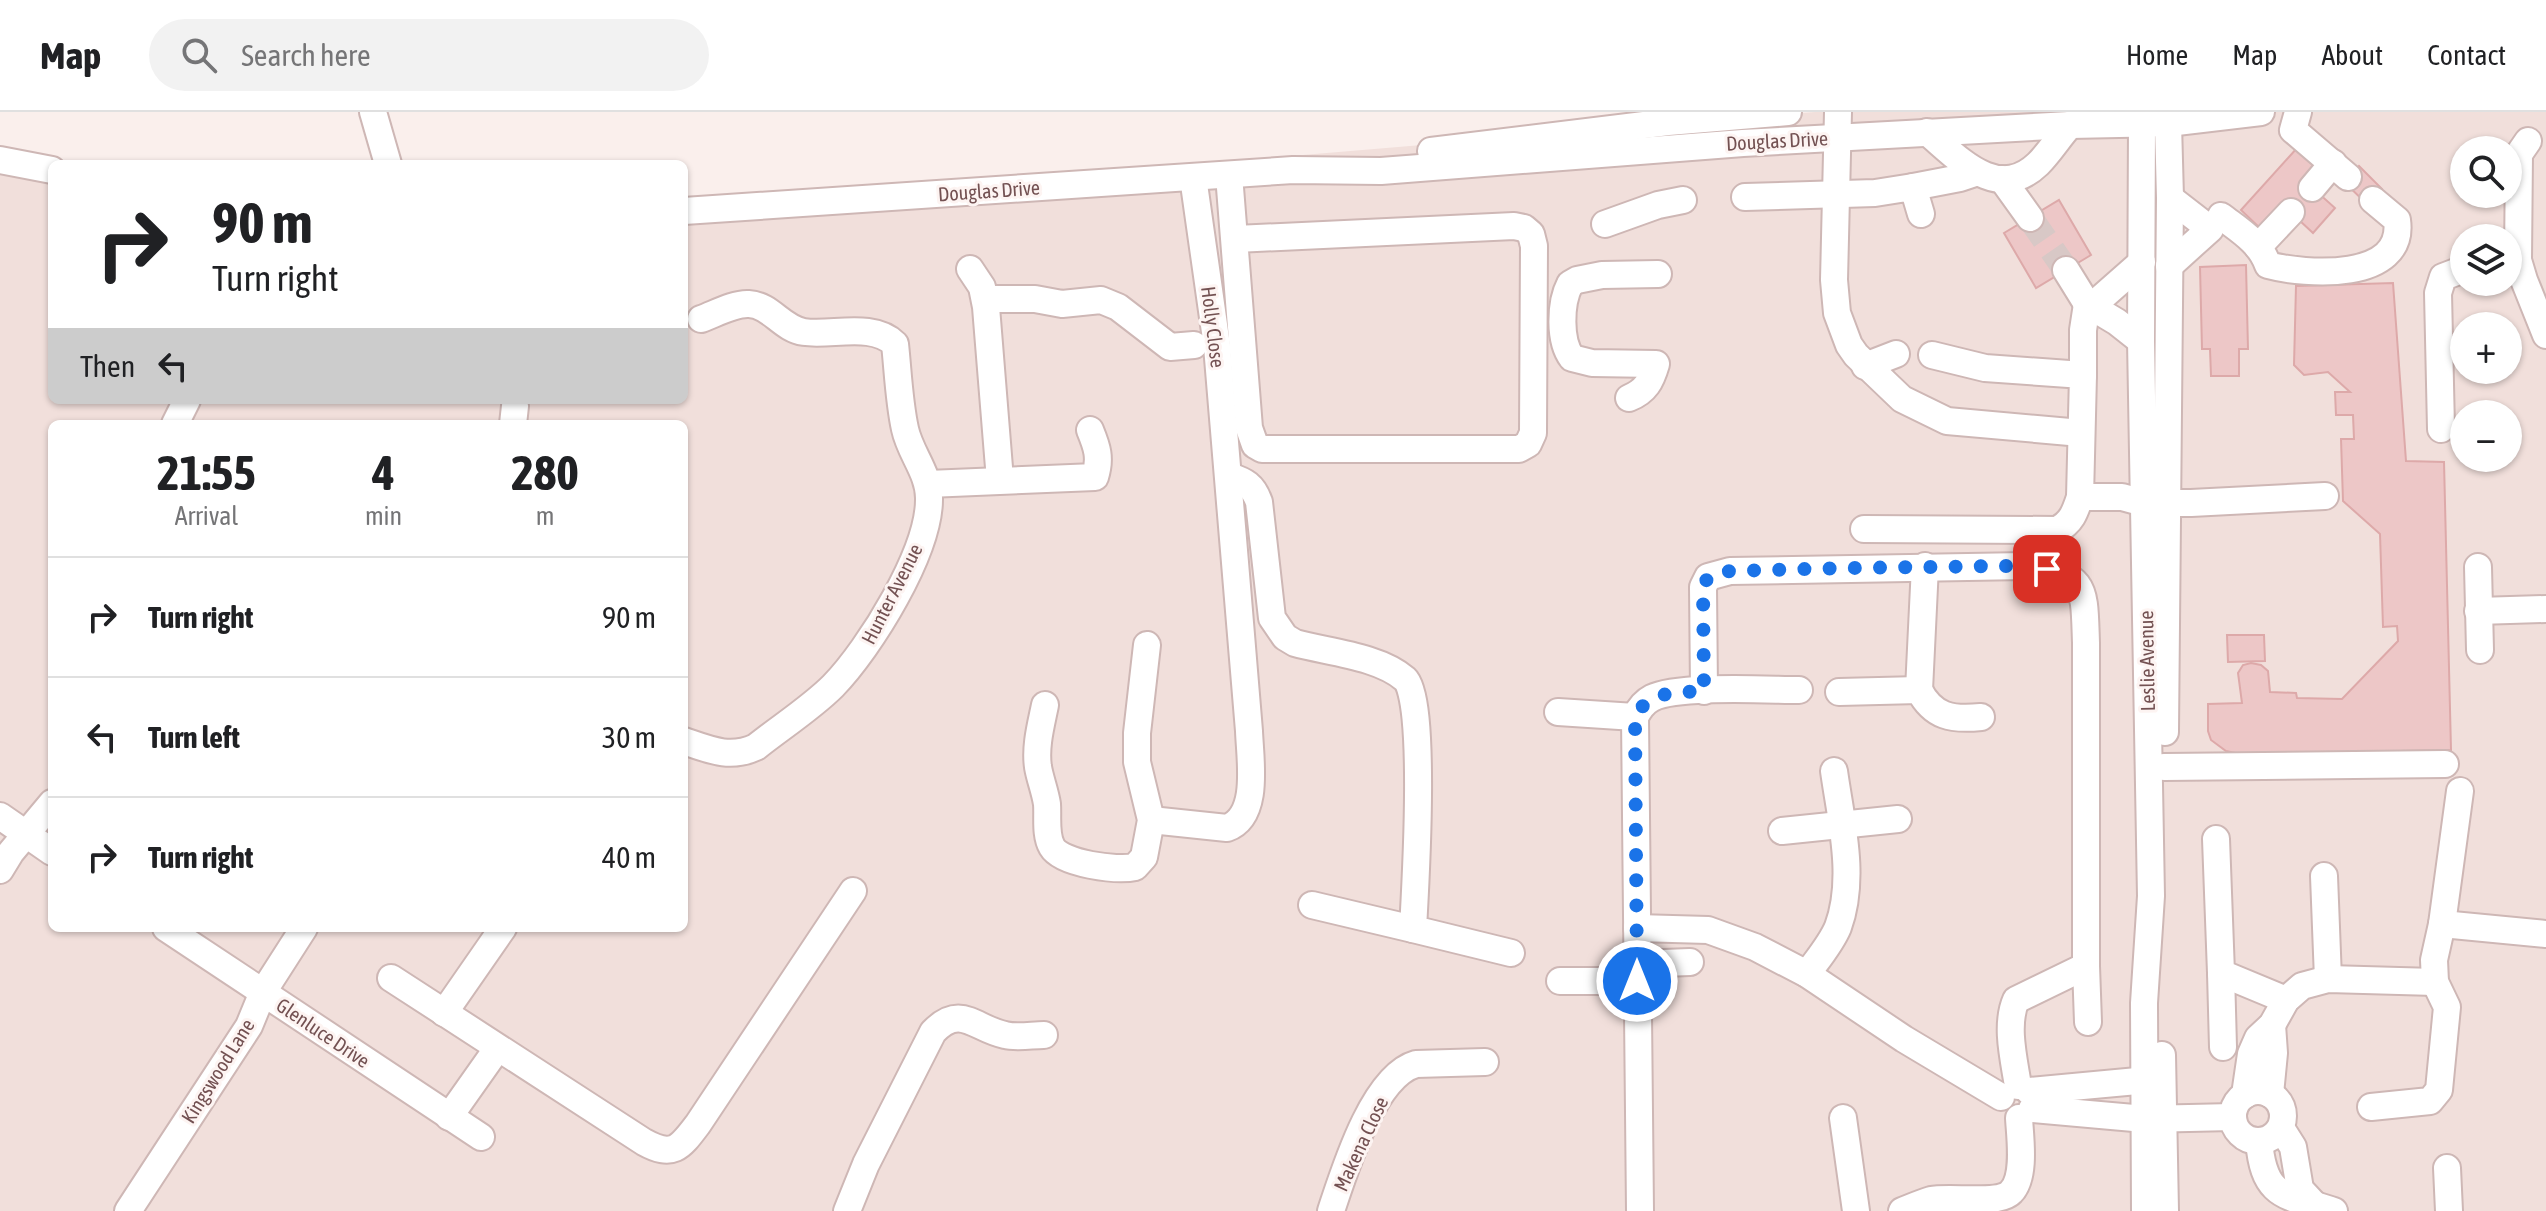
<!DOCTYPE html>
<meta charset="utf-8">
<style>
body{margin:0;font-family:"Asap Condensed",sans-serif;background:#f2f2f2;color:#202124;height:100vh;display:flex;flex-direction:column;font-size:30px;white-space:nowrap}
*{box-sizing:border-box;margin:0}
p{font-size:26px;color:#757577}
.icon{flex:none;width:44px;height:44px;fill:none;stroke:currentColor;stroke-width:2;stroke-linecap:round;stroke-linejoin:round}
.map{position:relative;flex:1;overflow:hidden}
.drawer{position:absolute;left:48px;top:308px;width:640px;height:512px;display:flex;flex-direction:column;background:#fff;border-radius:12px;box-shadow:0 2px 6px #0004}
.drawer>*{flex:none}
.hud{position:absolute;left:48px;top:48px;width:640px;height:244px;border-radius:12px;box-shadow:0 2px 6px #0004;background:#fff;color:#202124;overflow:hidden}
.tools{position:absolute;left:2450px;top:24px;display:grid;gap:16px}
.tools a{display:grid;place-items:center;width:72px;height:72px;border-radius:50%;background:#fff;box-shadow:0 2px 6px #0004;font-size:40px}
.pin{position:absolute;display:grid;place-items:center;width:68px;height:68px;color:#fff;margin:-34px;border-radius:16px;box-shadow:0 4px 12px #0006}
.me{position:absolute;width:88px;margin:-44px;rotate:0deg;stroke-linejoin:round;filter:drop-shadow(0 0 6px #0008)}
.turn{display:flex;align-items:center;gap:28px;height:168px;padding:0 32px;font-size:36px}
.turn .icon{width:104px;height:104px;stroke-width:2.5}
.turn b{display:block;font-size:56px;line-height:68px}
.then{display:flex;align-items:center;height:76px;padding:0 32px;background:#0003;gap:16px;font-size:30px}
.eta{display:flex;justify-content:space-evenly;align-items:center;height:136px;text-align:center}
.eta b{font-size:48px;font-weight:700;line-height:56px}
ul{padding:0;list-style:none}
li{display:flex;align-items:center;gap:24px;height:120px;padding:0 32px;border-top:2px solid #e0e0e0}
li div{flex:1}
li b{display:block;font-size:30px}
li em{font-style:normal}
header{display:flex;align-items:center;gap:48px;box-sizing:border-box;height:112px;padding:0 40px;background:#fff;border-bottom:2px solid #e0e0e0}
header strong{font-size:38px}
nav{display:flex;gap:44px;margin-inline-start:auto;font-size:28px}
.search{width:560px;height:72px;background:#f2f2f2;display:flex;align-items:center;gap:20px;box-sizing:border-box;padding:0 28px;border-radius:44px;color:#757577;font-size:30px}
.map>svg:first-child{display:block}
.residential{fill:#f1dfdb;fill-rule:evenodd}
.building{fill:#edc7c7;stroke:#dda9a9;stroke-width:2}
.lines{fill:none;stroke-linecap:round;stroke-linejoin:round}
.minor-tunnel{stroke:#d8c8c6;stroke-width:26;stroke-dasharray:26 13;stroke-linecap:butt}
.minor-casing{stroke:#ceb7b5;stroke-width:30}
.minor{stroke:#fff;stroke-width:26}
.route{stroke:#1a73e8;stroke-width:14;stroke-dasharray:0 25.2}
.labels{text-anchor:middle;stroke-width:6;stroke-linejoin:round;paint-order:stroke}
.street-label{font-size:20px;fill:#735152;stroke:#fdf4f2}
</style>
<header>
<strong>Map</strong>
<div class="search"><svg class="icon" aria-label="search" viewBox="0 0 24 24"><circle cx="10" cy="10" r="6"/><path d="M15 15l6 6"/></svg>Search here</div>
<nav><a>Home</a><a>Map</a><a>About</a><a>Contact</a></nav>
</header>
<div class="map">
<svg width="2546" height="1099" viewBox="0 0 2546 1099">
<rect width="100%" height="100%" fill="#faefec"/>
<path class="residential" d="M1815,0H2546V1099H0V48L52,58V288H684V95ZM2464,38H2508V82H2464ZM2464,126H2508V170H2464ZM2464,214H2508V258H2464ZM2464,302H2508V346H2464ZM52,312H684V816H52Z"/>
<g class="building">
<polygon points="2298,35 2321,55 2307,71 2335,96 2313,121 2285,95 2264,120 2241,98"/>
<polygon points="2359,54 2382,77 2368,93 2344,70"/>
<polygon points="2059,88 2091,143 2036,176 2004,121"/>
<polygon points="2246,153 2248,237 2239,237 2239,264 2211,264 2210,237 2202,237 2200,155"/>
<polygon points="2393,171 2406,349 2444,350 2451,638 2240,642 2226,639 2211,628 2208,619 2208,592 2242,591 2238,561 2243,553 2251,551 2261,553 2268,559 2270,580 2296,581 2297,586 2342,587 2398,529 2397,514 2383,515 2380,422 2343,389 2341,327 2354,327 2353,303 2336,303 2335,280 2350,280 2328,260 2304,263 2294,253 2296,174"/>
<polygon points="2227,523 2264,523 2265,549 2228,550"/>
</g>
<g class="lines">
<polyline class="minor-tunnel" points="2030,106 2066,158"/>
<g class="minor-casing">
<g id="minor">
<polyline points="373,0 388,52"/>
<polyline points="1838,0 1834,168 1837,201 1849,233 1856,243 1902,287 1947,309 2081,321"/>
<polyline points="2139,0 2142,13 2141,229 2151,784 2144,891 2145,1099"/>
<polyline points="2298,0 2293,18 2348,65"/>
<path d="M1927,20C1958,46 1997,91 2038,52C2050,40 2059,25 2070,13"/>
<polyline points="2528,29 2519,42 2518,148 2524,168 2546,223"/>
<polyline points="1431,39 1668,10 1788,0"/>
<polyline points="0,48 52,58"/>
<polyline points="1229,63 1249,316 1255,333 1262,337 1519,337 1528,332 1533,321 1534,134 1531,122 1524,116 1514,114 1236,127"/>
<polyline points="2002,67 2030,106"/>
<polyline points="1913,75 1960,66 1975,61"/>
<polyline points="2312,76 2333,51"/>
<polyline points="1745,85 1875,81 1913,75 1921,102"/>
<polyline points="684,99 1293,58 1381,59 1743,31 2070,13 2168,11 2261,0"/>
<path d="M2221,104C2239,118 2260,130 2268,153C2305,163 2406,170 2397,108L2373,88"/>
<polyline points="1605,112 1658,93 1683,88"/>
<polyline points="2258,135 2291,100"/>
<polyline points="2169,154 2210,117 2170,86"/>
<polyline points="970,157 982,175 986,195 1000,368"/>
<polyline points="2066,158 2087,192 2117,210 2141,229"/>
<polyline points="985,187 1035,187 1062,192 1101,188 1118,195 1170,235 1194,233"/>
<polyline points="2092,194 2142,150"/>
<polyline points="1865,254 1896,242"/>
<polyline points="2083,263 2083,218 2087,192"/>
<path d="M1629,286C1646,279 1651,269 1656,252L1592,251L1572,246C1559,229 1560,191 1570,172L1577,168L1602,163L1658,162"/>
<polyline points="175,312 187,288"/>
<polyline points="513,312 515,294"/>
<polyline points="2441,317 2438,181 2443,165 2464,157"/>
<path d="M1229,364C1245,369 1253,373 1259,390L1272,506L1285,525L1295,531C1327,540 1379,544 1405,567C1427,587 1415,780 1413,817L1511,841"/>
<path d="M928,372L1095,365C1101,346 1097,335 1090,318"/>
<polyline points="2080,385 2122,385 2144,391 2191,391 2325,384"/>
<path d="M1864,417L2057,418C2072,410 2075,400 2080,385L2083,263L1985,256L1932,243"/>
<polyline points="2478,455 2480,538"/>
<polyline points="2478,499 2546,497"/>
<polyline points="1919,578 1925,454"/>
<path d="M1704,579L1703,475L1708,465L1730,459L2026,454C2088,462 2084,476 2086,531V854L2016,888C2005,913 2014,948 2018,974"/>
<path d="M1839,580L1919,578C1933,605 1952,608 1981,605"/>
<path d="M1045,593C1041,613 1035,634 1038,655C1040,667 1045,679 1047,692C1048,705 1045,723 1052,735C1062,752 1117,759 1135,755L1144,745L1151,708L1137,650V621L1147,533"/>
<polyline points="1558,600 1635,605"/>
<polyline points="2165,620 2170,86 2168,11 2165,0"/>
<path d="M684,629C710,638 730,647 756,635C781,615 811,596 833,574C870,536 930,439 929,386C929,361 910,341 905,317C899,290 898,260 895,232C873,210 832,224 804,220C782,217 771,193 749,192C734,191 715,202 701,207"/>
<polyline points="2164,655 2445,652"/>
<polyline points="0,704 52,740"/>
<path d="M1151,708L1227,716C1260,704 1250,648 1249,619L1217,234L1193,65"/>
<polyline points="1782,719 1898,707"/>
<polyline points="2216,727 2221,861 2286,888"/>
<polyline points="0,758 11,740 52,691"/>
<polyline points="2324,764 2328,867"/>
<polyline points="1312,793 1413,817"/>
<polyline points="2442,812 2546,822"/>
<polyline points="166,816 481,1025"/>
<polyline points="1637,816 1708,818 1755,835 1807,862 1904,927 2001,985"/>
<polyline points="1637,852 1690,850"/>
<polyline points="2086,854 2088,910"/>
<polyline points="2221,861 2223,935"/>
<path d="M1807,862C1817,848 1831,832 1838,815C1856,766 1841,709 1834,659"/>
<path d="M391,866L644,1030C673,1046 680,1036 698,1012L853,779"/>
<polyline points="1560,869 1637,869"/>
<polyline points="444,901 503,816"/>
<polyline points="2162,943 2165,1099"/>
<polyline points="2029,979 2159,967"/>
<circle cx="2258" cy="1004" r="25"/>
<polyline points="2270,982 2274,941 2272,913"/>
<polyline points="2245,983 2251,942 2258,926 2272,913 2286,888 2302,874 2328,867 2435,870"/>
<polyline points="2371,995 2430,989 2439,978 2447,895 2435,870 2434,848 2442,812 2460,679"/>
<polyline points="2032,997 2145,1007 2233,1005"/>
<polyline points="449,1005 497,937"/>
<polyline points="1843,1006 1856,1099"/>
<polyline points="2281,1016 2293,1035 2300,1077 2313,1091"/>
<path d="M2259,1029C2264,1087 2285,1083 2334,1099"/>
<polyline points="2447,1056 2449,1099"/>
<polyline points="128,1099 249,914 263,880 304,816"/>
<path d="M847,1099L866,1052L933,920C961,891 975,917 1005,923C1017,926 1032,923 1044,923"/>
<path d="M1331,1099C1344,1060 1373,964 1416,952L1485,950"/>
<path d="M1640,1099L1635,605C1639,597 1644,590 1652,586C1678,573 1767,578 1799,578"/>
<path d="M1902,1099C1912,1095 1921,1091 1931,1088C1951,1084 1999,1093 2011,1080C2026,1065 2020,1025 2019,1006"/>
</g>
</g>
<use href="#minor" class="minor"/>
</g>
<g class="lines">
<path class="route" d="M1637,869L1635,605C1649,578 1677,581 1704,579L1703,475L1708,465L1730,459L1848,456L2005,454L2047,457"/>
</g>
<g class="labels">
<g class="street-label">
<text transform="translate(1777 29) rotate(-3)" y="7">Douglas Drive</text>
<text transform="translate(989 79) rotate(-4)" y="7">Douglas Drive</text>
<text transform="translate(1213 215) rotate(83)" y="7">Holly Close</text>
<text transform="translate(892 482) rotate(-63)" y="7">Hunter Avenue</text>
<text transform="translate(2147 549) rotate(-91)" y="7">Leslie Avenue</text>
<text transform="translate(323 921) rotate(34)" y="7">Glenluce Drive</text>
<text transform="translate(218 959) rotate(-58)" y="7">Kingswood Lane</text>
<text transform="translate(1361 1032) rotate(-65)" y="7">Makena Close</text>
</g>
</g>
</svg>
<div class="tools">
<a><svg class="icon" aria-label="search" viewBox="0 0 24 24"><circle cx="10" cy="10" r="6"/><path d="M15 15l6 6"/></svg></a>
<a><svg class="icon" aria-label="layers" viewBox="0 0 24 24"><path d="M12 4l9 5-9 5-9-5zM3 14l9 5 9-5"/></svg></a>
<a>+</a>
<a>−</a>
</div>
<div class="pin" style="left:2047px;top:457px;background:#d93025"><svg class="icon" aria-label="arrive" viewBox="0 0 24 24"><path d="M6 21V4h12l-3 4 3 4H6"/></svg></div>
<svg class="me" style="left:1637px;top:869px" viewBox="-20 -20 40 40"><circle r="17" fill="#1a73e8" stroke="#fff" stroke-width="3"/><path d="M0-11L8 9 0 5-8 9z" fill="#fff"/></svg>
<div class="hud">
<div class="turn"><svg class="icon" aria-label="right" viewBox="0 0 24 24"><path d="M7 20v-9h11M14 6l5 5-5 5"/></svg><div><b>90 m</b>Turn right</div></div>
<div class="then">Then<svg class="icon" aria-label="left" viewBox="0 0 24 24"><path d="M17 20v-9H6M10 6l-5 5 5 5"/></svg></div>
</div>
<section class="drawer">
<div class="eta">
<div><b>21:55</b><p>Arrival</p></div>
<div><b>4</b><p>min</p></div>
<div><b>280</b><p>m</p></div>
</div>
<ul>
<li><svg class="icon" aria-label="right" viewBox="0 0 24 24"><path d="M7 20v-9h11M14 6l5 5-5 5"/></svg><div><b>Turn right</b></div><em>90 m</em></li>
<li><svg class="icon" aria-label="left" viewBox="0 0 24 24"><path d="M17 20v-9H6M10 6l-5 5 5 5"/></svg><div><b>Turn left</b></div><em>30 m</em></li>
<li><svg class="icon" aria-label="right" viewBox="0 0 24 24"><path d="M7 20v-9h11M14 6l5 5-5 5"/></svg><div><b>Turn right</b></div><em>40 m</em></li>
</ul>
</section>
</div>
